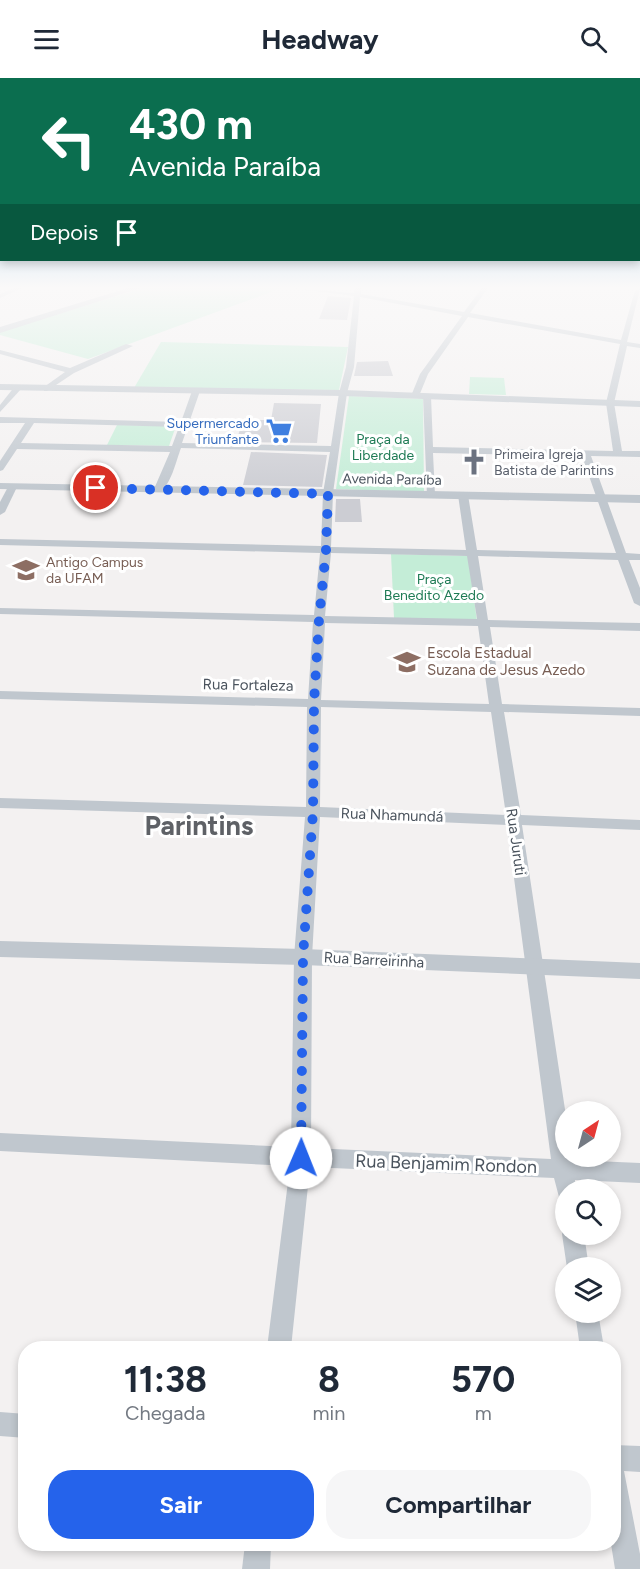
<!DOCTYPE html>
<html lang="pt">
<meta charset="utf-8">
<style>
body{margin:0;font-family:Figtree,sans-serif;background:#f6f6f7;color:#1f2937;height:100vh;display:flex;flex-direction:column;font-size:22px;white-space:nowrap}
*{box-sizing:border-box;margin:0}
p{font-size:20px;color:#747a83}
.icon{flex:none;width:33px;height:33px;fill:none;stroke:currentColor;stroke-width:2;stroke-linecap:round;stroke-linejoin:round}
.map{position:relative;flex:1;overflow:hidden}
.details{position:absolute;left:18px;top:1263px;width:603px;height:210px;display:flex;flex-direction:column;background:#fff;border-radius:24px;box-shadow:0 3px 9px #0003}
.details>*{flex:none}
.banner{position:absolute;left:0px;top:0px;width:640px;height:183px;box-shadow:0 3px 9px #0003;background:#0b6e4f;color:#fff;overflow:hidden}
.needle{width:39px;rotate:36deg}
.buttons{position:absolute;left:555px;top:1023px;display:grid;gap:12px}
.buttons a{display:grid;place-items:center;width:66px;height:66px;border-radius:50%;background:#fff;box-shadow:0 3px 9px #0003;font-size:30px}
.pin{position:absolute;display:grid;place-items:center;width:51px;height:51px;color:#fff;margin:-26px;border:3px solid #fff;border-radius:50%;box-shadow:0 2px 6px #0007}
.me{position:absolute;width:66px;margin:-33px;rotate:1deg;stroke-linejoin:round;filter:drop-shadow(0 0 4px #0008)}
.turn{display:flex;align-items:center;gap:21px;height:126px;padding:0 30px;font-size:27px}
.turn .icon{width:78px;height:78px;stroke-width:2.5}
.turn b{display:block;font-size:42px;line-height:51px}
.then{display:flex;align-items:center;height:57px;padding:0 30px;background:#0003;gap:12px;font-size:22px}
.eta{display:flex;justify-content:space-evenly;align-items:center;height:102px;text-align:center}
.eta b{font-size:36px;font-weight:700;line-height:42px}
.button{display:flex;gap:12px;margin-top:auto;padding:12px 30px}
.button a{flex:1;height:69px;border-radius:24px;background:#2563eb;color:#fff;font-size:24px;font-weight:700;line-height:69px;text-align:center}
.button a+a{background:#f6f6f7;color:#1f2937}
header{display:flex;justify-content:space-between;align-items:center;height:78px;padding:0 30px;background:#fff;font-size:27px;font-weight:700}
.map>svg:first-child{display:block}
.green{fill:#c4edd7}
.building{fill:#cccdd3}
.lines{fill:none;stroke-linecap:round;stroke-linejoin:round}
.minor{fill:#c0c7ce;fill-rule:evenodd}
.tertiary{fill:#c0c7ce;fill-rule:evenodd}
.route{stroke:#2563eb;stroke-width:10;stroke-dasharray:0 18}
.labels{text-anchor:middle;stroke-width:6;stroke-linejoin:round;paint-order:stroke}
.far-shop-label{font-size:14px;fill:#366cbe;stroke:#fff;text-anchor:end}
.far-park-label{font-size:14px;fill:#1f7b55;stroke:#fff}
.far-worship-label{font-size:14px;fill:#5b616d;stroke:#fff;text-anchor:start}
.far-street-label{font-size:14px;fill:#4a535d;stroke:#fff}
.far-education-label{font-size:14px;fill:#785e54;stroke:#fff;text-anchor:start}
.education-label{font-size:15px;fill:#785e54;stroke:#fff;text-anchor:start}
.street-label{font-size:15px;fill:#4a535d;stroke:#fff}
.near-street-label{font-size:18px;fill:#4a535d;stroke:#fff}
.town-label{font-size:27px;font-weight:bold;fill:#5e6166;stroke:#fff}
</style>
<header><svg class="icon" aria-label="menu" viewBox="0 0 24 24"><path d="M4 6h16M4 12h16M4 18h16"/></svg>Headway<svg class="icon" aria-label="search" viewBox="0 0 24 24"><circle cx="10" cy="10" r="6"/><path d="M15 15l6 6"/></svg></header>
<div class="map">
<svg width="640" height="1491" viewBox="0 0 640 1491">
<rect width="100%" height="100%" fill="#f3f1f1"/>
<g class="green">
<polygon points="143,210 282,210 88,281 0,257 0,254"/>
<polygon points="161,264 348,269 339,312 134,310"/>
<polygon points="470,299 504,300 506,317 469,316"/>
<polygon points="349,318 423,321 424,414 336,411"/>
<polygon points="117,347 176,348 169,368 107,367"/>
<polygon points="391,476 468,478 477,543 394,540"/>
</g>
<g class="building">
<polygon points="328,218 351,220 347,242 319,241"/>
<polygon points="388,283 393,298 354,298 357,284"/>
<polygon points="274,325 321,326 317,365 236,364 243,342 271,342"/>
<polygon points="251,374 327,377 322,409 243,407"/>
<polygon points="336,421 360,421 362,444 335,444"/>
</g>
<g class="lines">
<g class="minor">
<polygon points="14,210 23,210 0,220 0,216"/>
<path d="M291,210L354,215L355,210H361V216L464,234L482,210H488L470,235L621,262L635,212L640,211L627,264L640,266V270L627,268L614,325L622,373H640V379L591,378L626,475L640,476V482H629L640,510V528L634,525L618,482L478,478L488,542L640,545V553L490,549L502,626L640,630V638L504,634L521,737L640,742V752L522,747L566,1038V1078H572V1082L640,1085V1105L575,1102L576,1112H566V1122L559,1119L554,1100L310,1089L291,1270H267L290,1088L0,1073V1055L291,1069L294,879L305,739L0,730V720L306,729L307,629L0,621V613L308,621L313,544L0,536V530L314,537L320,475L0,467V461L321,468L323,415L330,374L181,370C176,383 171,408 159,414L154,411L170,374L17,371L3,392L0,393V383L25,345H0V339L181,344L192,313L196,311L200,313L182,365L331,368L339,315L346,289L354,218ZM360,219L462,238L420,296L411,318L415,320L419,318L428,296L468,239L620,266L606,325L613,373L433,369L431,318L427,316L423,318L427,419L435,417L433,375L582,378L616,475L477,472L468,417L463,414L458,417L466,472L331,469L333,415L347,315L354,289ZM34,345L179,349L172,368L21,365ZM331,475L467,478L477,541L325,538ZM325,545L478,548L489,626L321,622ZM321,629L491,634L506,737L320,729ZM320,739L507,747L551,1081L311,1070L312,879Z"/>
<polygon points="126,266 133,268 74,295 47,313 44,313 44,309 65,294 0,276 0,272 70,290"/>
<polygon points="15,308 22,310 0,334 0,327"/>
<polygon points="9,407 17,409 5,434 0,437 0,424"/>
<polygon points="565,1148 566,1156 584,1156 589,1190 567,1190 562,1156"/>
<polygon points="575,1234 598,1234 604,1270 580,1270"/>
<polygon points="0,1334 26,1336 26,1360 0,1358"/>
<polygon points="614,1367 640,1368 640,1394 624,1393 640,1476 640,1491 615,1491 611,1466 614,1466"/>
<polygon points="245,1466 271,1466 270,1491 242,1491"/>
</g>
<g class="tertiary">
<polygon points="128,210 141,210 0,255 0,249"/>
<polygon points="0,306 343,312 640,323 640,329 343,318 0,312"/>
<polygon points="0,405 640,417 640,425 0,411"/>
<polygon points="0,863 303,871 640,885 640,901 303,887 0,879"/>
</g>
</g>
<linearGradient id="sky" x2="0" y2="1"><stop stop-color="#86bee7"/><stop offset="0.5" stop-color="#faf9f9"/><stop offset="1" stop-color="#faf9f9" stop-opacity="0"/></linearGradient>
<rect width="640" height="419" fill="url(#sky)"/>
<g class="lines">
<polyline class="route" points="96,410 328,416 326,472 319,542 314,625 313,734 303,879 301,1080"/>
</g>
<defs>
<g id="supermarket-bare" transform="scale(2.07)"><path d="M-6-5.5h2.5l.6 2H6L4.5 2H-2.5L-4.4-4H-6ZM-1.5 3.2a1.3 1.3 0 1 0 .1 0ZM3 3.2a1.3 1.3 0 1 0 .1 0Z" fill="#3f7fe0" stroke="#fff" stroke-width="2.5" paint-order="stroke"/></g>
<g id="church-bare" transform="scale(2.07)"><path d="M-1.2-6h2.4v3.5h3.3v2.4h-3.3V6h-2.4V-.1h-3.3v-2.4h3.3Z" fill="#6b7280" stroke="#fff" stroke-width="2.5" paint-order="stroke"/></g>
<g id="university-bare" transform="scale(2.07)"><path d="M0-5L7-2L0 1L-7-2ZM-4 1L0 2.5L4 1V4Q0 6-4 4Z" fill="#8d6e63" stroke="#fff" stroke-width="2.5" paint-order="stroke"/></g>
<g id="school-bare" transform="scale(2.07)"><path d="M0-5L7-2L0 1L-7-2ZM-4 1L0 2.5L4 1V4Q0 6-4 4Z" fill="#8d6e63" stroke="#fff" stroke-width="2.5" paint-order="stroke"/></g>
</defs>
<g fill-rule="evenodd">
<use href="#supermarket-bare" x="279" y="353"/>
<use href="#church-bare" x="474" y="384"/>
<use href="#university-bare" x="26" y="492"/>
<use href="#school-bare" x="407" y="584"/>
</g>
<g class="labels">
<g class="far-shop-label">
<text x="259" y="350">Supermercado<tspan x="259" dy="16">Triunfante</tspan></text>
</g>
<g class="far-park-label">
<text x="383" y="366">Praça da<tspan x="383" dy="16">Liberdade</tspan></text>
<text x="434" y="506">Praça<tspan x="434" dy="16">Benedito Azedo</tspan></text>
</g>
<g class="far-worship-label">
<text x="494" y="381">Primeira Igreja<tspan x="494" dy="16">Batista de Parintins</tspan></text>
</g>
<g class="far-street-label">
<text transform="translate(392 401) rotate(1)" y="5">Avenida Paraíba</text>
</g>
<g class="far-education-label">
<text x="46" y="489">Antigo Campus<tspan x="46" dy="16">da UFAM</tspan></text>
</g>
<g class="education-label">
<text x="427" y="580">Escola Estadual<tspan x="427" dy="17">Suzana de Jesus Azedo</tspan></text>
</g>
<g class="street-label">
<text transform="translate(248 607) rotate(1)" y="5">Rua Fortaleza</text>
<text transform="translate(392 737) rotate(2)" y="5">Rua Nhamundá</text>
<text transform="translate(516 764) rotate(82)" y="5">Rua Juruti</text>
<text transform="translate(374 882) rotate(3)" y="5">Rua Barreirinha</text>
</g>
<g class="near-street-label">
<text transform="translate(446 1086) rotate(2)" y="6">Rua Benjamim Rondon</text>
</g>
<g class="town-label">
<text x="199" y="757">Parintins</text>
</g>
</g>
</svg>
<div class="buttons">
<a><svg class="needle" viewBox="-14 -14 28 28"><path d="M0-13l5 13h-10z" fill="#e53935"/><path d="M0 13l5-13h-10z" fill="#747a83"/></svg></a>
<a><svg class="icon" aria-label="search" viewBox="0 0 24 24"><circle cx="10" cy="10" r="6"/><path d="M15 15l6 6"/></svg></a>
<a><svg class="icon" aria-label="layers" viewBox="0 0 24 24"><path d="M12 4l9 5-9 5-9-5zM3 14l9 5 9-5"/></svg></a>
</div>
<div class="pin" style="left:96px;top:410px;background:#d93025"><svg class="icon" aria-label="arrive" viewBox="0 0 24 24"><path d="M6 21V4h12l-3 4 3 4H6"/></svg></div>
<svg class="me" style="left:301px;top:1080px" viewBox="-20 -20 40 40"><circle r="19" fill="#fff"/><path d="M0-13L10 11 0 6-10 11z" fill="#2563eb"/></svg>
<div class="banner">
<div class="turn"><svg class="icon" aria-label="left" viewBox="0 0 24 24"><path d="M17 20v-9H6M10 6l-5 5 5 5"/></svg><div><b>430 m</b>Avenida Paraíba</div></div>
<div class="then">Depois<svg class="icon" aria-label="arrive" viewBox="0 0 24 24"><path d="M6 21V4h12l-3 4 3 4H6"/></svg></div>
</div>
<section class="details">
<div class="eta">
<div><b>11:38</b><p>Chegada</p></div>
<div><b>8</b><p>min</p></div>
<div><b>570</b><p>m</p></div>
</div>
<div class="button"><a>Sair</a><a>Compartilhar</a></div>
</section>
</div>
